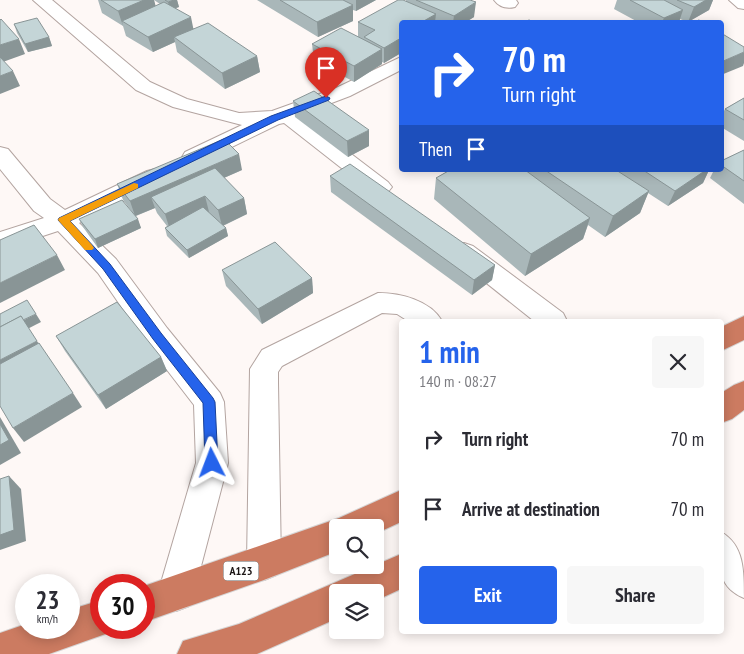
<!DOCTYPE html>
<meta charset="utf-8">
<style>
body{margin:0;font-family:"PT Sans Narrow",sans-serif;background:#f7f7f7;color:#2b2b33;height:100vh;display:flex;flex-direction:column;font-size:19px;white-space:nowrap}
*{box-sizing:border-box;margin:0}
p{font-size:16px;color:#7c7c81}
.icon{flex:none;width:28px;height:28px;fill:none;stroke:currentColor;stroke-width:2;stroke-linecap:round;stroke-linejoin:round}
.map{position:relative;flex:1;overflow:hidden}
.side{position:absolute;left:399px;top:319px;width:325px;height:315px;display:flex;flex-direction:column;background:#fff;border-radius:5px;box-shadow:0 2px 12px #0003}
.side>*{flex:none}
.guide{position:absolute;left:399px;top:20px;width:325px;height:152px;border-radius:5px;box-shadow:0 2px 12px #0003;background:#2563eb;color:#fff;overflow:hidden}
.tools{position:absolute;left:329px;top:519px;display:grid;gap:10px}
.tools a{display:grid;place-items:center;width:55px;height:55px;border-radius:5px;background:#fff;box-shadow:0 2px 12px #0003;font-size:25px}
.speed{position:absolute;left:15px;top:574px;display:flex;gap:10px;font-size:25px;font-weight:700;text-align:center}
.speed>*{display:grid;place-content:center;width:65px;height:65px;border-radius:50%;background:#fff;box-shadow:0 2px 12px #0003;line-height:1}
.speed small{font-size:12px;font-weight:400}
.speed .limit{border:8px solid #d22;background:#fff;color:#111}
.pin{position:absolute;display:grid;place-items:center;width:42px;height:42px;color:#fff;margin:-51px -21px;border-radius:50% 50% 50% 0;rotate:-45deg;box-shadow:0 0 5px #0007}
.pin .icon{rotate:45deg}
.me{position:absolute;width:55px;margin:-28px;rotate:357deg;stroke-linejoin:round;filter:drop-shadow(0 0 4px #0008)}
.turn{display:flex;align-items:center;gap:18px;height:105px;padding:0 20px;font-size:22px}
.turn .icon{width:65px;height:65px;stroke-width:2.5}
.turn b{display:block;font-size:35px;line-height:42px}
.then{display:flex;align-items:center;height:48px;padding:0 20px;background:#0003;gap:10px;font-size:19px}
.round{display:grid;place-items:center;flex:none;width:52px;height:52px;border-radius:5px;background:#f7f7f7}
.summary{display:flex;align-items:center;justify-content:space-between;height:85px;padding:0 20px}
h1{font-size:30px;font-weight:600;line-height:38px;color:#2563eb}
.cta{display:flex;gap:10px;margin-top:auto;padding:10px 20px}
.cta a{flex:1;height:58px;border-radius:5px;background:#2563eb;color:#fff;font-size:20px;font-weight:600;line-height:58px;text-align:center}
.cta a+a{background:#f7f7f7;color:#2b2b33}
ul{padding:0;list-style:none}
li{display:flex;align-items:center;gap:15px;height:70px;padding:0 20px}
li div{flex:1}
li b{display:block;font-size:19px}
li em{font-style:normal}
.map>svg:first-child{display:block}
.lines{fill:none;stroke-linecap:round;stroke-linejoin:round}
.minor-casing{stroke:#b3a4a0;stroke-width:2}
.highway-casing{stroke:#d6d5d5;stroke-width:2}
.minor{fill:#fff;fill-rule:evenodd}
.highway{fill:#cc7b61;fill-rule:evenodd}
.wall{fill:#a9b7b9;fill-rule:evenodd}
.shaded-wall{fill:#899596}
.building{fill:#c4d5d7;stroke:#899596}
.route{fill:#2563eb;stroke:#184099}
.slow{fill:#f59e0b}
.labels{text-anchor:middle;stroke-width:5;stroke-linejoin:round;paint-order:stroke}
.shield{fill:#fff;stroke:#5f5b5a;stroke-width:1}
.shield-label{font-size:12px;font-weight:bold;fill:#1b1514}
</style>
<div class="map">
<svg width="744" height="654" viewBox="0 0 744 654">
<rect width="100%" height="100%" fill="#fef8f6"/>
<g class="lines">
<g class="minor-casing">
<g id="minor">
<polygon points="33,0 52,0 150,82 187,99 239,113 272,111 336,88 401,57 401,70 350,96 300,115 388,182 392,187 388,192 380,195 372,192 284,123 279,124 201,162 193,164 185,162 182,157 185,152 242,125 173,107 136,90"/>
<path d="M494,0H516L518,3L515,7C507,9 499,7 494,0Z"/>
<polygon points="729,0 744,0 744,9 738,8"/>
<polygon points="0,147 8,149 50,199 65,210 147,171 155,169 163,171 166,176 163,181 79,223 116,259 167,328 220,393 224,402 228,463 194,593 189,606 176,611 163,606 158,593 196,463 194,405 147,344 98,273 58,231 0,250 0,232 44,218 34,211 0,169"/>
<polygon points="464,243 473,246 563,313 567,321 534,321 455,258 451,252 455,246"/>
<path d="M378,293C400,293 430,300 442,321H408L397,314L382,313L282,366L278,372V383L281,563L276,575L264,580L252,575L247,563L250,369L262,350Z"/>
<path d="M721,532C744,545 744,570 744,598C713,585 721,560 721,532Z"/>
</g>
</g>
<g class="highway-casing">
<g id="highway">
<polygon points="744,316 744,340 721,351 721,327"/>
<polygon points="744,381 744,410 732,419 721,423 721,393 734,385"/>
<polygon points="401,490 401,522 375,534 375,528 338,528 338,551 264,580 144,622 144,586 339,518"/>
<polygon points="401,554 401,589 375,601 375,592 338,592 338,618 257,654 177,654 183,641 239,624"/>
<polygon points="101,600 101,628 115,628 114,631 49,654 0,654 0,633 26,624 26,628 69,628 69,610"/>
</g>
</g>
<use href="#minor" class="minor"/>
<use href="#highway" class="highway"/>
</g>
<g class="wall">
<path d="M98,0H177L179,7L176,8L194,29L257,56L260,72L225,89L177,52L175,42L153,52L126,36L123,26L102,13ZM154,0L160,4L155,6Z"/>
<polygon points="257,0 376,0 356,11 353,10 353,21 318,37"/>
<polygon points="406,0 470,0 474,17 466,22 401,22 401,53 384,63 382,62 382,64 354,82 314,60 312,44 358,37 358,22 406,1"/>
<polygon points="617,0 713,0 709,10 688,22 680,19 679,22 638,22 614,9"/>
<polygon points="14,24 49,37 52,46 28,52 17,33"/>
<polygon points="744,98 744,141 721,127 721,117 725,109"/>
<polygon points="293,101 369,146 348,157 295,117"/>
<polygon points="744,150 744,204 710,178 714,170 721,170 721,161"/>
<polygon points="242,170 224,178 244,198 247,214 223,226 226,228 228,236 189,258 167,236 165,228 167,226 157,213 155,208 136,216 141,228 98,248 83,227 79,219 133,213 123,200 117,184"/>
<polygon points="450,170 709,170 703,183 668,206 648,193 640,213 605,237 588,225 583,239 525,276 434,199 436,178"/>
<polygon points="330,176 495,265 492,280 472,295 331,192"/>
<polygon points="222,270 312,278 313,293 262,324 226,286"/>
<polygon points="56,336 161,357 167,371 106,409 65,351"/>
</g>
<g class="shaded-wall">
<polygon points="144,0 154,0 157,11 122,21 123,26 118,11"/>
<polygon points="174,0 177,0 179,7 170,10 168,2"/>
<polygon points="356,0 376,0 356,11"/>
<polygon points="706,0 713,0 709,10 688,22 694,7"/>
<polygon points="476,2 474,17 466,22 453,22 454,16"/>
<polygon points="353,5 353,21 318,37 317,22"/>
<polygon points="683,10 679,22 662,22 664,18"/>
<polygon points="436,14 435,22 422,22"/>
<polygon points="191,17 194,32 174,37 175,42 153,52 148,37"/>
<polygon points="49,37 52,46 28,52 25,44"/>
<polygon points="401,38 401,53 384,63 384,48"/>
<polygon points="19,39 25,54 0,63 0,45"/>
<polygon points="382,49 382,64 354,82 354,66"/>
<polygon points="744,52 744,63 743,66 721,75 721,62"/>
<polygon points="257,56 260,72 225,89 222,73"/>
<polygon points="13,71 20,86 0,94 0,76"/>
<polygon points="369,130 369,146 348,157 347,141"/>
<polygon points="239,154 242,170 159,206 151,197 155,208 135,216 130,201"/>
<polygon points="706,170 709,170 703,183 668,206 675,191"/>
<polygon points="649,191 640,213 605,237 613,216"/>
<polygon points="205,196 209,212 170,230 165,214"/>
<polygon points="244,198 247,214 222,226 218,210"/>
<polygon points="590,218 583,239 525,276 531,254"/>
<polygon points="138,219 141,228 98,248 95,239"/>
<polygon points="226,228 228,236 189,258 187,250"/>
<polygon points="57,255 65,270 0,303 0,283"/>
<polygon points="495,265 492,280 472,295 474,280"/>
<polygon points="312,278 313,293 262,324 258,309"/>
<polygon points="36,314 41,322 0,343 0,332"/>
<polygon points="37,341 46,355 0,380 0,360"/>
<polygon points="161,357 167,371 106,409 98,395"/>
<polygon points="73,393 82,407 24,442 13,428"/>
<polygon points="0,417 21,453 0,465"/>
<polygon points="9,476 21,489 26,541 0,550 0,535"/>
</g>
<g class="building">
<polygon points="101,0 144,0 118,11"/>
<polygon points="165,0 174,0 168,2"/>
<polygon points="280,0 343,0 353,5 317,22"/>
<polygon points="398,0 403,0 436,14 422,22 401,22 401,38 384,48 364,37 375,30 358,22"/>
<polygon points="416,0 470,0 476,2 454,16"/>
<polygon points="630,0 664,0 683,10 664,18"/>
<polygon points="677,0 706,0 694,7"/>
<polygon points="164,2 191,17 148,37 122,21"/>
<polygon points="37,18 49,37 25,44 14,24"/>
<polygon points="1,19 19,39 0,45 0,20"/>
<polygon points="529,20 535,22 524,22"/>
<polygon points="699,20 702,22 693,22"/>
<polygon points="208,23 257,56 222,73 174,37"/>
<polygon points="341,28 382,49 354,66 312,44"/>
<polygon points="721,33 744,47 744,52 721,62"/>
<polygon points="0,57 13,71 0,76"/>
<polygon points="314,91 369,130 347,141 293,101"/>
<polygon points="744,98 744,120 725,109"/>
<polygon points="224,139 239,154 130,201 117,184"/>
<polygon points="744,150 744,181 721,165 721,161"/>
<polygon points="350,164 495,265 474,280 330,176"/>
<polygon points="215,168 244,198 218,210 205,196 165,214 151,197"/>
<polygon points="450,170 525,170 590,218 531,254 436,178"/>
<polygon points="545,170 616,170 649,191 613,216"/>
<polygon points="643,170 706,170 675,191"/>
<polygon points="122,200 138,219 95,239 79,219"/>
<polygon points="203,207 226,228 187,250 165,228"/>
<polygon points="34,225 57,255 0,283 0,240"/>
<polygon points="275,242 312,278 258,309 222,270"/>
<polygon points="27,300 36,314 23,320 21,316 0,327 0,314"/>
<polygon points="117,302 161,357 98,395 56,336"/>
<polygon points="21,316 37,341 0,360 0,327"/>
<polygon points="39,343 73,393 13,428 0,406 0,364"/>
<polygon points="0,424 9,440 0,445"/>
<polygon points="9,476 14,530 0,535 0,479"/>
</g>
<polygon class="route" points="326,96 330,98 329,100 278,120 70,221 110,264 161,333 213,398 215,402 218,463 216,467 212,469 207,467 205,463 203,403 153,339 103,269 58,220 59,218 271,116"/>
<polygon class="slow" points="134,183 138,184 138,188 70,221 92,245 94,248 92,250 85,250 58,220 59,218"/>
<g class="labels">
<rect class="shield" x="223.5" y="561.5" width="35" height="19" rx="4"/>
<g class="shield-label">
<text x="241" y="575">A123</text>
</g>
</g>
</svg>
<div class="tools">
<a><svg class="icon" aria-label="search" viewBox="0 0 24 24"><circle cx="10" cy="10" r="6"/><path d="M15 15l6 6"/></svg></a>
<a><svg class="icon" aria-label="layers" viewBox="0 0 24 24"><path d="M12 4l9 5-9 5-9-5zM3 14l9 5 9-5"/></svg></a>
</div>
<div class="speed"><div>23<small>km/h</small></div><div class="limit">30</div></div>
<div class="pin" style="left:326px;top:98px;background:#d93025"><svg class="icon" aria-label="arrive" viewBox="0 0 24 24"><path d="M6 21V4h12l-3 4 3 4H6"/></svg></div>
<svg class="me" style="left:212px;top:463px" viewBox="-20 -20 40 40"><path d="M0-17L14 15 0 8-14 15z" fill="#2563eb" stroke="#fff" stroke-width="4"/></svg>
<div class="guide">
<div class="turn"><svg class="icon" aria-label="right" viewBox="0 0 24 24"><path d="M7 20v-9h11M14 6l5 5-5 5"/></svg><div><b>70 m</b>Turn right</div></div>
<div class="then">Then<svg class="icon" aria-label="arrive" viewBox="0 0 24 24"><path d="M6 21V4h12l-3 4 3 4H6"/></svg></div>
</div>
<section class="side">
<div class="summary"><div><h1>1 min</h1><p>140 m · 08:27</p></div><a class="round"><svg class="icon" aria-label="close" viewBox="0 0 24 24"><path d="M6 6l12 12M18 6L6 18"/></svg></a></div>
<ul>
<li><svg class="icon" aria-label="right" viewBox="0 0 24 24"><path d="M7 20v-9h11M14 6l5 5-5 5"/></svg><div><b>Turn right</b></div><em>70 m</em></li>
<li><svg class="icon" aria-label="arrive" viewBox="0 0 24 24"><path d="M6 21V4h12l-3 4 3 4H6"/></svg><div><b>Arrive at destination</b></div><em>70 m</em></li>
</ul>
<div class="cta"><a>Exit</a><a>Share</a></div>
</section>
</div>
